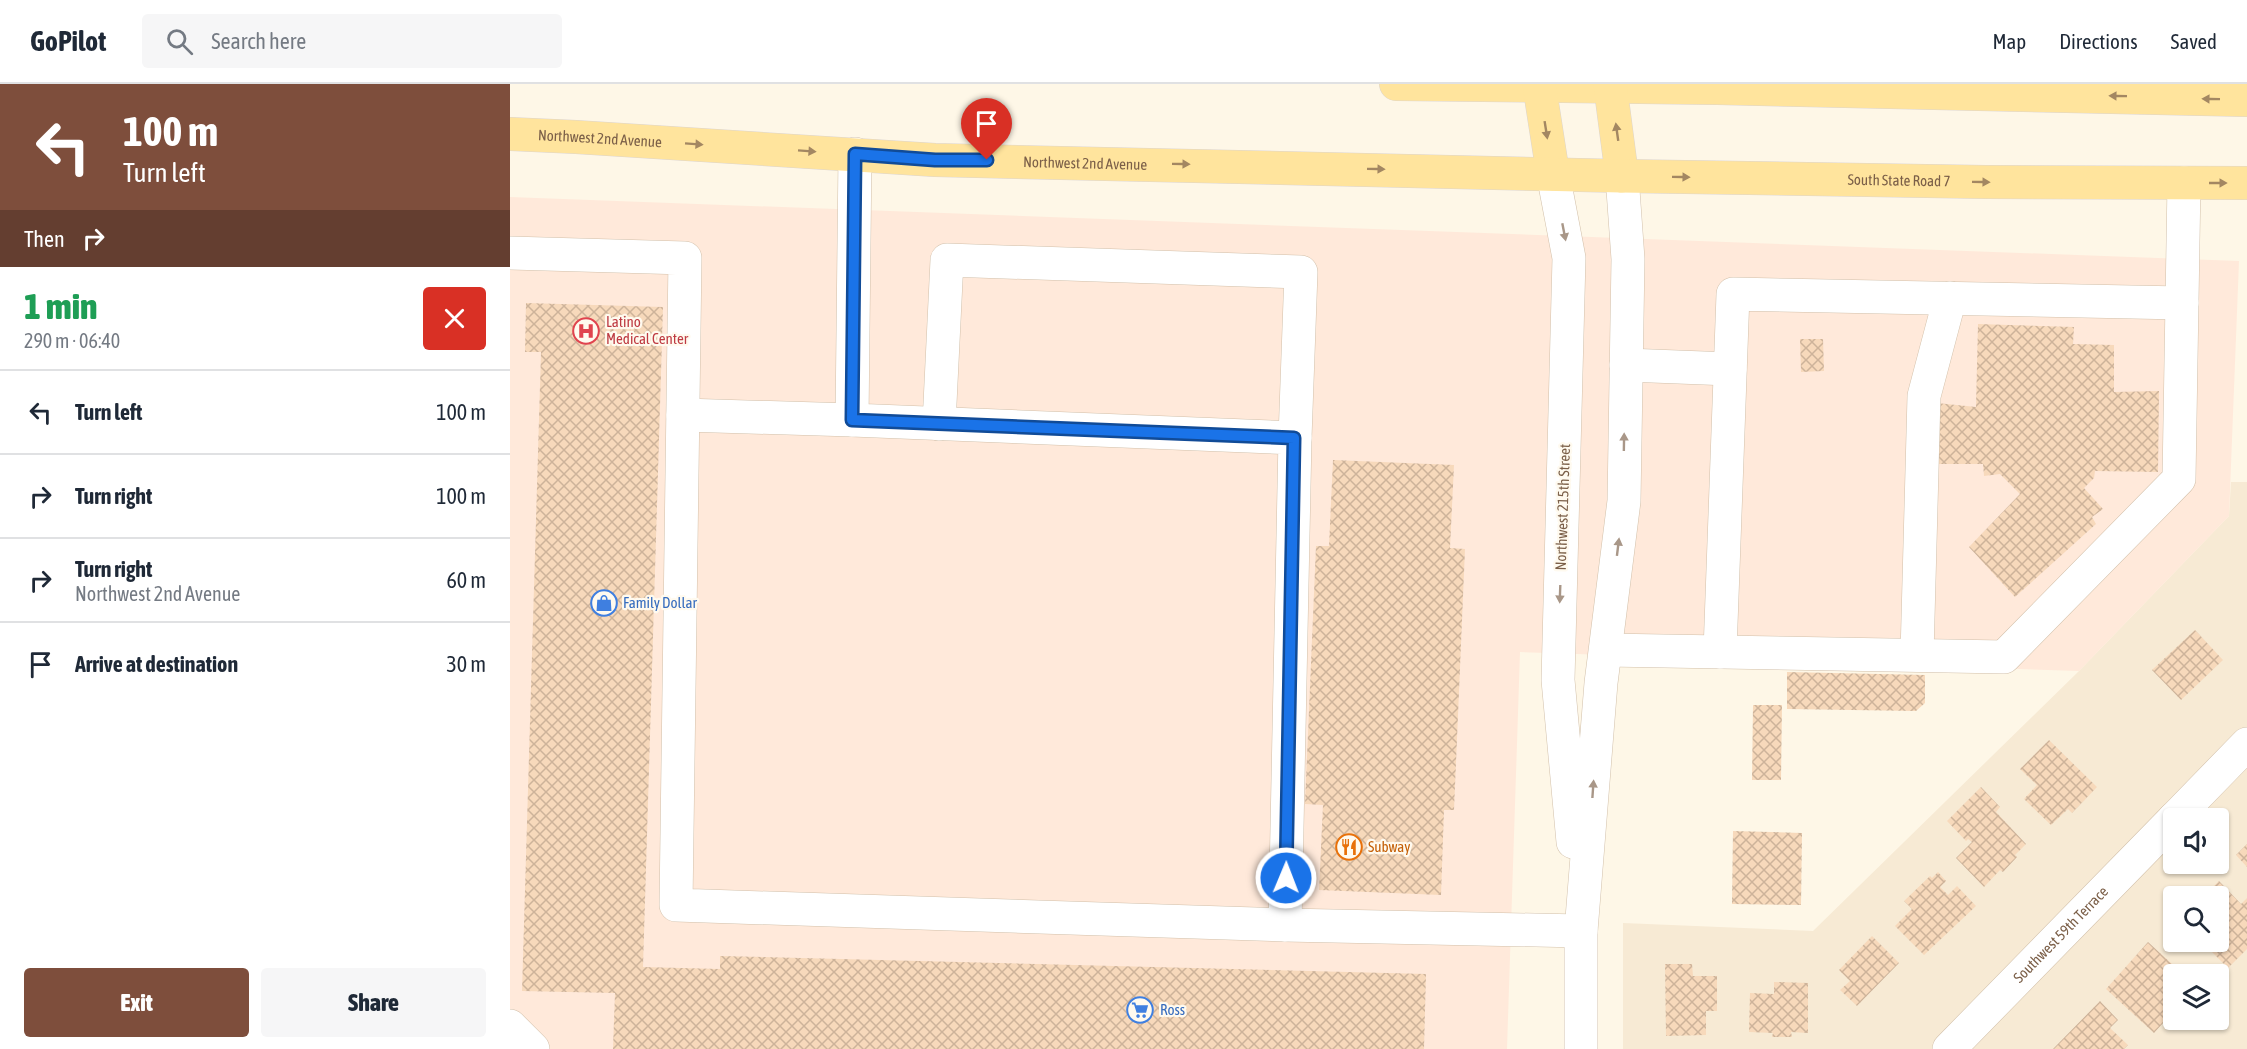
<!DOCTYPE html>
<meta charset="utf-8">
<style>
body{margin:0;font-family:"Asap Condensed",sans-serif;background:#f6f6f7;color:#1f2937;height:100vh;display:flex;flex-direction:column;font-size:22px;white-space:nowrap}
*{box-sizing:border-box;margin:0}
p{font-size:20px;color:#747a83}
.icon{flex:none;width:33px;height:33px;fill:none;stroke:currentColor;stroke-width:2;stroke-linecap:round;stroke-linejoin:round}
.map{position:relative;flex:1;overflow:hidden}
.sheet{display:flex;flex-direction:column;background:#fff;width:510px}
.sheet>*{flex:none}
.hud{background:#7e4e3c;color:#fff;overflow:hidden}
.controls{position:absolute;left:1653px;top:724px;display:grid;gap:12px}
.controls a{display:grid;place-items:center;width:66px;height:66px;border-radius:6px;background:#fff;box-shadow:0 2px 4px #0004;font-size:30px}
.pin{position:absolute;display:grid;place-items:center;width:51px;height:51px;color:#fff;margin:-62px -26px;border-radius:50% 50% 50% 0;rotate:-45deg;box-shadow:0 0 6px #0007}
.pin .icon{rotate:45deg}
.me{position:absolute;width:66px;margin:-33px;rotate:1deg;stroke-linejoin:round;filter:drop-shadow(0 0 4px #0008)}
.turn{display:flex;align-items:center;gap:21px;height:126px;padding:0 24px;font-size:27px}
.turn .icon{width:78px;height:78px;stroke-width:2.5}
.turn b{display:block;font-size:42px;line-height:51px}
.then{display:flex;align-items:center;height:57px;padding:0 24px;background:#0003;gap:12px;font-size:22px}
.round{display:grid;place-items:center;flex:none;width:63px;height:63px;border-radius:6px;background:#f6f6f7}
.overview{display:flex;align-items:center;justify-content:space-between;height:102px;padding:0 24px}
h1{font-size:36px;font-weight:800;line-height:45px;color:#1e9e55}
.cta{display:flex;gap:12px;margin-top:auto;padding:12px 24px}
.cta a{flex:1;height:69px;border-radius:6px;background:#7e4e3c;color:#fff;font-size:24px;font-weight:800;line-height:69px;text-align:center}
.cta a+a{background:#f6f6f7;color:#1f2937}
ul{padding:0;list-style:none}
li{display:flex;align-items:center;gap:18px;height:84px;padding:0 24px;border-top:2px solid #e0e1e3}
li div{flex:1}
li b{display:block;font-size:22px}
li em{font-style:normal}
header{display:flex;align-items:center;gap:36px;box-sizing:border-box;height:84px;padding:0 30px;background:#fff;border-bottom:2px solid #e0e1e3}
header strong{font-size:28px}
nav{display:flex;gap:33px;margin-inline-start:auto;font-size:21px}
.search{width:420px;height:54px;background:#f6f6f7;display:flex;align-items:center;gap:15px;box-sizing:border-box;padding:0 21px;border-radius:6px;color:#747a83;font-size:22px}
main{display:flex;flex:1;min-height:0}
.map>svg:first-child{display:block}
.residential{fill:#f7ead4;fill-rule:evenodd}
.commercial{fill:#ffe9da}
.building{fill:url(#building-cross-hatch)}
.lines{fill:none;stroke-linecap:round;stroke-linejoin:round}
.minor-casing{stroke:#d2c0aa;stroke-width:34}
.major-casing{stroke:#ddd5cf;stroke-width:34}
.minor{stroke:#fff;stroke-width:33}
.major{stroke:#ffe49d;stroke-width:33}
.oneway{fill:#a38762}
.oneway2{fill:#a99788}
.route-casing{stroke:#114b97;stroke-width:15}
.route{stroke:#1a73e8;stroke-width:10}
.labels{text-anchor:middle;stroke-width:4.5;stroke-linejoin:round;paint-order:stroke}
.street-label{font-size:15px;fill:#7b5f48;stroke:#fffaef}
.health-label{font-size:15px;fill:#be3a42;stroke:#fffaef;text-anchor:start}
.shop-label{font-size:15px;fill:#366cbe;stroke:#fffaef;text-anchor:start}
.food-label{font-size:15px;fill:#c56008;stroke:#fffaef;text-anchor:start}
</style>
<header>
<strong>GoPilot</strong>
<div class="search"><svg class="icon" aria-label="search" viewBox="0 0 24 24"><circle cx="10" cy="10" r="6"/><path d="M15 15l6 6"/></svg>Search here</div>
<nav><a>Map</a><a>Directions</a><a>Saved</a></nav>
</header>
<main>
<section class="sheet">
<div class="hud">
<div class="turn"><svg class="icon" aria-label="left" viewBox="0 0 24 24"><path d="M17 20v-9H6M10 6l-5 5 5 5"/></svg><div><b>100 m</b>Turn left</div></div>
<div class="then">Then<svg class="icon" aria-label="right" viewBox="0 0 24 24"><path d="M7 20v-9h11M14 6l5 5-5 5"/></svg></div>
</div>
<div class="overview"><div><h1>1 min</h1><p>290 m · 06:40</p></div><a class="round" style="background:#d93025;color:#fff"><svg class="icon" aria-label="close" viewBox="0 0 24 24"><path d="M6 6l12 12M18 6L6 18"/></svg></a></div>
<ul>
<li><svg class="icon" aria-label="left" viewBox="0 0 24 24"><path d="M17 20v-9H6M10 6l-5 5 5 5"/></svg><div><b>Turn left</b></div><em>100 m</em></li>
<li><svg class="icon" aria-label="right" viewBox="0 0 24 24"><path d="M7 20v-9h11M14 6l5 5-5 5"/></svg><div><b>Turn right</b></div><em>100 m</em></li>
<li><svg class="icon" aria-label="right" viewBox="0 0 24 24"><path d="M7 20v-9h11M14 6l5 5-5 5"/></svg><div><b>Turn right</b><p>Northwest 2nd Avenue</p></div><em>60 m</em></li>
<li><svg class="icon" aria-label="arrive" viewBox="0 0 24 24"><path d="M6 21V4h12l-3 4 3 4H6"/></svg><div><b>Arrive at destination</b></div><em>30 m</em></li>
</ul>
<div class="cta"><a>Exit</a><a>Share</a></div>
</section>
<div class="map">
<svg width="1737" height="965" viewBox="0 0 1737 965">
<defs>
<pattern id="building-cross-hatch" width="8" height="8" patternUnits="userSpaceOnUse" patternTransform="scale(1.5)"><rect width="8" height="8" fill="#f7d9bb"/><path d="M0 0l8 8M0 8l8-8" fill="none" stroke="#cdb39a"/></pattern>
</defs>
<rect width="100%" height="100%" fill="#fef7e7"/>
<path class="residential" d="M1721,398H1737V965H1113V839L1303,847L1569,587L1719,432ZM1664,735H1708V780H1664ZM1664,813H1708V858H1664ZM1664,891H1708V936H1664Z"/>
<polygon class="commercial" points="0,113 1729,177 1719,432 1569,587 1010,568 997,965 0,965"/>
<g class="building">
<polygon points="16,219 153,223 133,883 210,885 210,872 916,890 914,965 103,965 105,909 12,907 31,268 15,268"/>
<polygon points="1468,240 1564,243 1563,260 1604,261 1604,308 1649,307 1648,388 1585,387 1584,394 1574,404 1593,425 1582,433 1586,440 1505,513 1459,463 1510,410 1490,390 1474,392 1473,380 1427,380 1427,319 1466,323"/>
<polygon points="1290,255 1313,255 1314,287 1291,288"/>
<polygon points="823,376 944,381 940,464 955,465 944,726 934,726 931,811 809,806 813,721 795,720 806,462 819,462"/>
<polygon points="1685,546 1713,576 1671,616 1642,586"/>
<polygon points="1277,588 1415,591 1415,619 1406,627 1277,625"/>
<polygon points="1243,621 1272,621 1271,696 1242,696"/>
<polygon points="1539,656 1587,703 1562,729 1558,725 1541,741 1514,715 1527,701 1510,685"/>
<polygon points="1471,703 1490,723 1486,728 1516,760 1505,771 1507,773 1493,788 1490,786 1474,803 1446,774 1462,758 1458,755 1456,757 1437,737"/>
<polygon points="1223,747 1292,749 1291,821 1222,820"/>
<polygon points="1737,760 1737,783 1726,771"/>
<polygon points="1428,788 1436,797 1430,803 1438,811 1447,802 1466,822 1414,871 1385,842 1402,825 1394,817 1420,792 1422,794"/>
<polygon points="1709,797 1731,820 1737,814 1737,865 1718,884 1692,858 1708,858 1708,813 1693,813"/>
<polygon points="1362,852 1389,879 1347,922 1330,906 1340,897 1329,886"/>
<polygon points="1638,858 1674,891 1664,891 1664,927 1644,949 1596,905"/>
<polygon points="1155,880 1182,880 1183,892 1207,892 1207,927 1196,927 1196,951 1156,952"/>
<polygon points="1264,898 1298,899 1298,949 1281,948 1282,953 1262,953 1263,949 1239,948 1240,909 1264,910"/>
<polygon points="1590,917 1608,936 1600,944 1618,961 1614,965 1543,965"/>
</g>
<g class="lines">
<g class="minor-casing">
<g id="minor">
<polyline points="345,70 342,336 785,354 775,841"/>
<polyline points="1043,90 1059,174 1048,596 1063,758"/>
<polyline points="0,169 175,174 166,821 775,841 1071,847"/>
<polyline points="1116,281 1220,285"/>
<polyline points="173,331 342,336"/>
<polyline points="429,340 437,176 791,188 785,354"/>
<polyline points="1096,566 1494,573 1669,395 1674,99"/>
<polyline points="1210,568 1223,210 1672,219"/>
<polyline points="1407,571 1414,312 1440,214"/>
<polyline points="1664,735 1737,660"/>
<polyline points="0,942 23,965"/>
<polyline points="1071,965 1071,847 1091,599 1114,417 1118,175 1112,92"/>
<path id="s1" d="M1439,965L1664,735"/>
</g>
</g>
<g class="major-casing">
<g id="major">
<polyline points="886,0 1207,4 1737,16"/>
<polyline points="1029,0 1043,90"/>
<polyline points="1100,0 1112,92"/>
<path id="s2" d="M0,50L66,53L425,76L1112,92L1476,98L1737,99"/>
</g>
</g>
<use href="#minor" class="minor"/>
<use href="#major" class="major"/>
</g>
<defs><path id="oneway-solid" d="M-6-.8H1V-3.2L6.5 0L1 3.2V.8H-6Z" transform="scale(1.5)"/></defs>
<g class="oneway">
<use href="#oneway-solid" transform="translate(1608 12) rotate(-179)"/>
<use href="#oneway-solid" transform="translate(1701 15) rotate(-179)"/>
<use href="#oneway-solid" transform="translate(1036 46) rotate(81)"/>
<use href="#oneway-solid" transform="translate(1107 48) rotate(-98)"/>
<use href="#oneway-solid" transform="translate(184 60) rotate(4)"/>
<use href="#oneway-solid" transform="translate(297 67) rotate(4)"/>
<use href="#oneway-solid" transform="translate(671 80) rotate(1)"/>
<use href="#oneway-solid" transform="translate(866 85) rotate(1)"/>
<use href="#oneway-solid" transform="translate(1171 93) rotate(1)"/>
<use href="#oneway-solid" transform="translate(1471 98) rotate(1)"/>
<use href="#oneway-solid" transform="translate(1708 99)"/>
</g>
<g class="oneway2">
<use href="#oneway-solid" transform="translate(1054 148) rotate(79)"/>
<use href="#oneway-solid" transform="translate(1114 358) rotate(-89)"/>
<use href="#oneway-solid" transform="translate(1108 463) rotate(-83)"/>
<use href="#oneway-solid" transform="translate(1050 510) rotate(92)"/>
<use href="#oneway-solid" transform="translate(1083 705) rotate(-86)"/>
</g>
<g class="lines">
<g class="route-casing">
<polyline id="route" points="477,76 425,76 345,70 342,336 784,354 776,794"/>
</g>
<use href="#route" class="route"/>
</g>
<defs>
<g id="hospital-ring" transform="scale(1.35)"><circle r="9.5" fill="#fffaef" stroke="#e0444e" stroke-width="1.5"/><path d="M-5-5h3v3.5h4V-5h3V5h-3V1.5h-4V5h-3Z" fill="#e0444e"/></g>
<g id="shop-ring" transform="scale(1.35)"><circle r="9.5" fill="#fffaef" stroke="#3f7fe0" stroke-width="1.5"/><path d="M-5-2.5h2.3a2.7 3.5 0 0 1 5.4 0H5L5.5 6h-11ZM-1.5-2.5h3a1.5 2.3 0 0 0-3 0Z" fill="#3f7fe0"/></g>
<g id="restaurant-ring" transform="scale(1.35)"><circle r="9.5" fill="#fffaef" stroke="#e8710a" stroke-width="1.5"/><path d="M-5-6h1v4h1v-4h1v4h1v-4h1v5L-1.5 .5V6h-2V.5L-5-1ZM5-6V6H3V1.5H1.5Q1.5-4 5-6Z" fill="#e8710a"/></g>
<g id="supermarket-ring" transform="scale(1.35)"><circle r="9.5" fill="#fffaef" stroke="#3f7fe0" stroke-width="1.5"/><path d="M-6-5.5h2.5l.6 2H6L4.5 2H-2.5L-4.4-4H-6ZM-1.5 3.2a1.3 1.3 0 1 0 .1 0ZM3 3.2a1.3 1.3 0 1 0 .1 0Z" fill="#3f7fe0"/></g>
</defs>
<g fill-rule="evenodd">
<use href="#hospital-ring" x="76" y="247"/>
<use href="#shop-ring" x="94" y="519"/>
<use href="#restaurant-ring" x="839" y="763"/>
<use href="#supermarket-ring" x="630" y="926"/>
</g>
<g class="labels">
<g class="street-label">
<text dy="5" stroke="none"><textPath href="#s2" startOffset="90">Northwest 2nd Avenue</textPath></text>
<text dy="5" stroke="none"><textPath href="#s2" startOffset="576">Northwest 2nd Avenue</textPath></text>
<text dy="5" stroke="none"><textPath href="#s2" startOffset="1390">South State Road 7</textPath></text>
<text transform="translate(1053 423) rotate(-88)" y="5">Northwest 215th Street</text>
<text dy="5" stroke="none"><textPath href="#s1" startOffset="160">Southwest 59th Terrace</textPath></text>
</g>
<g class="health-label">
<text x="96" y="243">Latino<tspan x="96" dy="17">Medical Center</tspan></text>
</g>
<g class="shop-label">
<text x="113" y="524">Family Dollar</text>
<text x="650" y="931">Ross</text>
</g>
<g class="food-label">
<text x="858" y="768">Subway</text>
</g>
</g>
</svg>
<div class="controls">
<a><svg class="icon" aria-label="sound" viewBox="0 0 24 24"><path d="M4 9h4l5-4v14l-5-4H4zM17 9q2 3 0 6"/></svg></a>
<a><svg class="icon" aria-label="search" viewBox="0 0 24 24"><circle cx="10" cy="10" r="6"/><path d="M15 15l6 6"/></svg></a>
<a><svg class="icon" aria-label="layers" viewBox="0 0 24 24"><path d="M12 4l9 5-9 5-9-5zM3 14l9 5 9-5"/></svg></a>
</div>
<div class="pin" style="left:477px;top:76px;background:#d93025"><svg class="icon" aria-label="arrive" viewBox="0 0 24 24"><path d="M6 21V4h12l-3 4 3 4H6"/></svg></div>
<svg class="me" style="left:776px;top:794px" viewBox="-20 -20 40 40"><circle r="17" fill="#1a73e8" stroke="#fff" stroke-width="3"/><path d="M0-11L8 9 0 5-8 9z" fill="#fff"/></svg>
</div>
</main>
